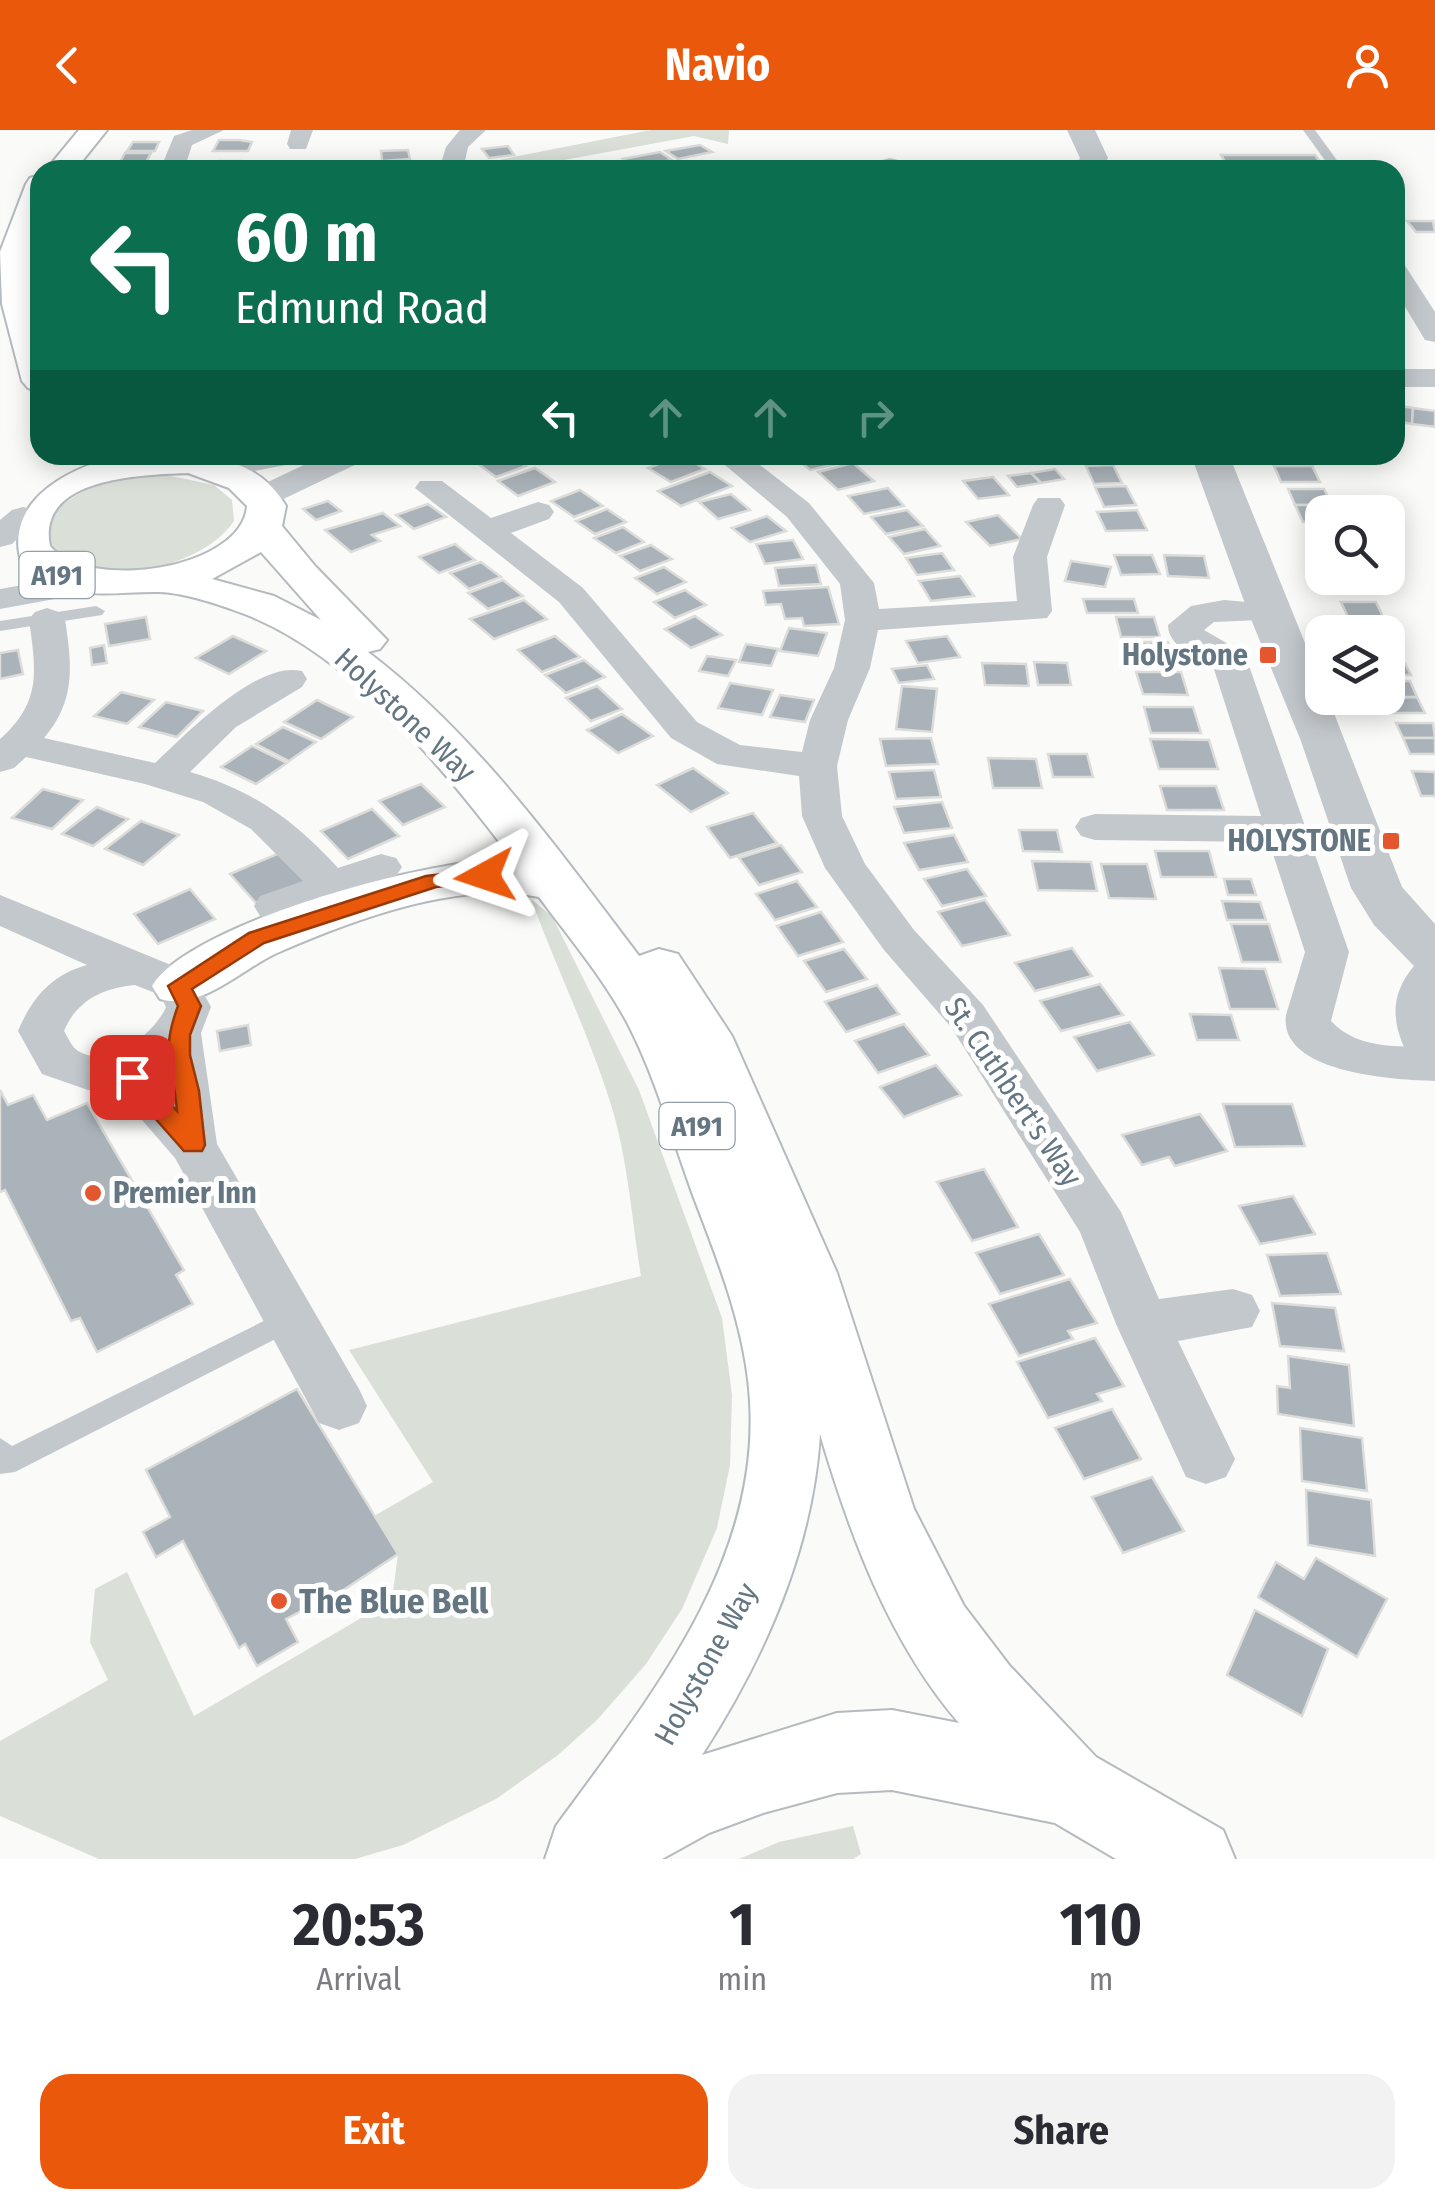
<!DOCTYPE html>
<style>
body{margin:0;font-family:"Fira Sans Condensed",sans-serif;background:#f2f2f3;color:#2b2b33;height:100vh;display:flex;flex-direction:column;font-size:38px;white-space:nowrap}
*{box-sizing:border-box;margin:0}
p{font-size:32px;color:#7c7c81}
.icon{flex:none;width:55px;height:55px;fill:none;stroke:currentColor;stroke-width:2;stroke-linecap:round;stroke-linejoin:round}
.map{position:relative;height:1729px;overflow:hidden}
.details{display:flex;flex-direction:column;background:#fff;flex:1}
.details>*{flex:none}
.hud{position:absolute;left:30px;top:30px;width:1375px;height:305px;border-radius:30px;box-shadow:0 5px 25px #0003;background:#0b6e4f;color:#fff;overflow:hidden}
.buttons{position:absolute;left:1305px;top:365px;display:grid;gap:20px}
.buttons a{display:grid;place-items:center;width:100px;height:100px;border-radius:20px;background:#fff;box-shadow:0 5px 25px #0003;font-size:50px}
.pin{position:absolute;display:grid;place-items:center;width:85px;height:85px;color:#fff;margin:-42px;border-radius:20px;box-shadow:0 5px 15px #0006}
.me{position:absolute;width:110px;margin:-55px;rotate:265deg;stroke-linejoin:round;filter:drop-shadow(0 0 8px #0008)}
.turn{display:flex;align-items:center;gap:35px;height:210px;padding:0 40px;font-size:45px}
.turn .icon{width:130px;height:130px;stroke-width:2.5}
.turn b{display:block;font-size:70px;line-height:85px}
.lanes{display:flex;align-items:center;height:95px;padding:0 40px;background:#0003;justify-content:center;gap:50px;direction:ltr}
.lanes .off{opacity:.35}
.eta{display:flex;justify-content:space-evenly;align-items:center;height:170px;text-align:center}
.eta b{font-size:60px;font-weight:700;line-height:70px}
.cta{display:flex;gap:20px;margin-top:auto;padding:20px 40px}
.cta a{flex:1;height:115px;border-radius:30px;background:#ea580c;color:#fff;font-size:40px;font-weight:700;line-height:115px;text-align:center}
.cta a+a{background:#f2f2f3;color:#2b2b33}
header{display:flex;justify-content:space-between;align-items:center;height:130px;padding:0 40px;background:#ea580c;color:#fff;font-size:45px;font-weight:700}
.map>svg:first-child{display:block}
.green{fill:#dadfd7}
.building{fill:#aab3b9;stroke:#dcdcda;stroke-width:2.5}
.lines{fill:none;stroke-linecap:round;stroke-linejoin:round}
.primary-casing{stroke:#b5babe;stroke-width:4}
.service{fill:#c3c8cc;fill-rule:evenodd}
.minor{fill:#c3c8cc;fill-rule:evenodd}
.tertiary{fill:#c3c8cc;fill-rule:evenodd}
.primary{fill:#fff;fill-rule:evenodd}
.route{fill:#ea580c;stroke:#983908;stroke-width:2.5}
.poi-dot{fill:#e4572e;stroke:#fff;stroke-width:4}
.labels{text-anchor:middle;stroke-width:10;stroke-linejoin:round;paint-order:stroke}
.shield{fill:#fff;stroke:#939fa8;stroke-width:2.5}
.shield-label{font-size:28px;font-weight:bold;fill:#657683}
.poi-label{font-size:30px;font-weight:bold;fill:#657683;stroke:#fff;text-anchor:end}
.street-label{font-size:30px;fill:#657683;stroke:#fff}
.near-poi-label{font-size:35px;font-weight:bold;fill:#657683;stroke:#fff;text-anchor:start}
</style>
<header><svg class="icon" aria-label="back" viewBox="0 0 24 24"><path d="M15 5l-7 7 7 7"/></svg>Navio<svg class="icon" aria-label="person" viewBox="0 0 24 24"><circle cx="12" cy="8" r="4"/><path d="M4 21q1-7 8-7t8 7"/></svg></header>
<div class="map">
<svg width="1435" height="1729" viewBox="0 0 1435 1729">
<rect width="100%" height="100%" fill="#fafaf8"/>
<g class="green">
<polygon points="651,0 729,0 728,14 694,6 510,40 471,40 473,35"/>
<path d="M166,345L214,355L232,370L234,391C204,435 122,452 73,434C64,430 55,423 46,418L42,396C73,356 116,346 166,345Z"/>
<path d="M531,769L552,786L639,960L722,1188L732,1265L730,1335L717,1398L682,1479L646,1534L597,1590L558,1625L496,1669L403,1715L355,1729H99L0,1686V1611L108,1550L90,1512L95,1459L127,1442L194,1586L392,1470L398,1424L374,1386L433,1352L349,1220L641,1146C632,1091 628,1031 612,978C590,906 557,840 531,769Z"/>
<polygon points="853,1696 861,1724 853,1729 739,1729 779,1712"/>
</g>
<g class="building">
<polygon points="219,10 239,10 252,12 248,21 213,21"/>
<polygon points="133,12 159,12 155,21 127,21"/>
<polygon points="700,15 712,22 678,29 666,21"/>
<polygon points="508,16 514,25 489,28 482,19"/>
<polygon points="408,20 410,29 382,31 381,21"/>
<polygon points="660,22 672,30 635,37 623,29"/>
<polygon points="125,23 151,23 145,34 119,34"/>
<polygon points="1221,25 1315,25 1325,39 1230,40"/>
<polygon points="218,31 241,31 237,40 207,40"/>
<polygon points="618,31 630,39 583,37"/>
<polygon points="976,32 980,40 949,40 946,33"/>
<polygon points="1407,91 1433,91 1435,102 1416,102"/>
<polygon points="1395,275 1413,278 1412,294 1395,291"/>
<polygon points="1413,278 1435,281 1435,297 1412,294"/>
<polygon points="502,325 510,325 526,336 496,347 477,333"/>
<polygon points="682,325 705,339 671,352 648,338"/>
<polygon points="793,325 838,325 845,332 810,340"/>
<polygon points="1269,325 1307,325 1312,336 1274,336"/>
<polygon points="853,333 874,351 838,360 818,342"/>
<polygon points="1113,335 1122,353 1094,354 1086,336"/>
<polygon points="1274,336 1312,336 1320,352 1281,352"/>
<polygon points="535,338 555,352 518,366 498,351"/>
<polygon points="1055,339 1064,349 1041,353 1031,343"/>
<polygon points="710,342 732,356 681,376 658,361"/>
<polygon points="1031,343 1041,353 1017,357 1008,346"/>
<polygon points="993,347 1009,365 978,369 963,351"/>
<polygon points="1126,356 1136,375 1104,377 1095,357"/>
<polygon points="888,358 904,376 864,384 848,366"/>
<polygon points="1288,359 1324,359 1332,375 1295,375"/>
<polygon points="580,360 603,376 574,387 551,371"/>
<polygon points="731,364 750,380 718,389 699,372"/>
<polygon points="328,371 341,381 316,390 303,379"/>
<polygon points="428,374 446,387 414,399 396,385"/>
<polygon points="1295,375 1332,375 1336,382 1322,382 1322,392 1303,392"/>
<polygon points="607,379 626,392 595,404 576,391"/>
<polygon points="907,380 923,396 886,404 871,387"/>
<polygon points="1137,380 1147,400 1106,401 1097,382"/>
<polygon points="383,383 400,396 372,405 380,411 351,422 325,400"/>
<polygon points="998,385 1022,409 990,416 966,392"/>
<polygon points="767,386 786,401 750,412 732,398"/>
<polygon points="623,397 644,412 616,423 594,408"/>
<polygon points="925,399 940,416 904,424 889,407"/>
<polygon points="793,410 803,429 765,434 756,414"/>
<polygon points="455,414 475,430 439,443 419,427"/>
<polygon points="651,415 672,429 640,441 620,426"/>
<polygon points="942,423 954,440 917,445 906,428"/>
<polygon points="1114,425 1152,425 1160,444 1121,445"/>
<polygon points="1164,425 1204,426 1209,448 1168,446"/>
<polygon points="1071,431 1111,437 1105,457 1065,451"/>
<polygon points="481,432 501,447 469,459 450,443"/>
<polygon points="816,435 821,454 779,456 775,438"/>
<polygon points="664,437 686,452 657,464 635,448"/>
<polygon points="960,446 974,466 931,471 919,451"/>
<polygon points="1327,449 1366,449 1372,461 1333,461"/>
<polygon points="503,450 523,466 488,479 468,463"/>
<polygon points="828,457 839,494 804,496 802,488 785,489 781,474 766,475 763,461"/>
<polygon points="685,460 706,475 675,488 654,472"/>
<polygon points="1083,469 1134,469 1138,483 1087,483"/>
<polygon points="524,470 547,489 494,509 470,489"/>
<polygon points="1341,472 1376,472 1383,487 1348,487"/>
<polygon points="695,486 722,505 691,518 665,499"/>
<polygon points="146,487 150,509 109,516 105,494"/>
<polygon points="1116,487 1154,487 1160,507 1121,507"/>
<polygon points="1348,487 1383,487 1390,502 1354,502"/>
<polygon points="789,498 827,503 818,526 780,521"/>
<polygon points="233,506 266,521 229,544 196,528"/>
<polygon points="555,506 580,527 542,542 518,520"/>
<polygon points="947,506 960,527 918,533 906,511"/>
<polygon points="1125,512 1168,512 1176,537 1131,536"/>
<polygon points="746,514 778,519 771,536 739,532"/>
<polygon points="104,515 107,533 92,535 90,518"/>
<polygon points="18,520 23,544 0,549 0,523"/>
<polygon points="707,526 736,530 728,546 699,541"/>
<polygon points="1388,526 1401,526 1411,545 1388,545"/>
<polygon points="584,530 605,547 566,563 545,545"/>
<polygon points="1034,532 1067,533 1071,555 1038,555"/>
<polygon points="982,533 1026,534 1029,556 985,555"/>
<polygon points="927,535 934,549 899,553 892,539"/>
<polygon points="1136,542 1181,542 1188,565 1143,564"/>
<polygon points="1388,551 1410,551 1417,567 1388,567"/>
<polygon points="730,553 773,560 762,585 718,578"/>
<polygon points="597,556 622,579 591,591 566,568"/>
<polygon points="902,556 937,559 932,602 896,599"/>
<polygon points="121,562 154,570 127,594 94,586"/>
<polygon points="780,565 814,570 805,592 770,587"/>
<polygon points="1417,567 1425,583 1391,583 1384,568"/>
<polygon points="317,570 353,587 321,609 284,592"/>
<polygon points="166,572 203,581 177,607 139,597"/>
<polygon points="1144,577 1193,577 1201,603 1151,603"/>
<polygon points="622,584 653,606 618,623 587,600"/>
<polygon points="1396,593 1433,593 1435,608 1403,608"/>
<polygon points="283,597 316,612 289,631 256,614"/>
<polygon points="931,608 938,634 886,636 880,609"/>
<polygon points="1403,608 1435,608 1435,624 1410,624"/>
<polygon points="1150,609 1209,610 1218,639 1159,639"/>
<polygon points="252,616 287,633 256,654 221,637"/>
<polygon points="1048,624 1087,624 1093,647 1053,647"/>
<polygon points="988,628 1036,629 1042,658 993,658"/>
<polygon points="693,638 728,663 691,682 657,655"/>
<polygon points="934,640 941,667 896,669 889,642"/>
<polygon points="1412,641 1435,642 1435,666 1421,666"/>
<polygon points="421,654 445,677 403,695 379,671"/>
<polygon points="1160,656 1216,656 1224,680 1167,680"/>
<polygon points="43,659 83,670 52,699 12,688"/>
<polygon points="942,672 952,698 904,703 894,677"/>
<polygon points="97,677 128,689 93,716 62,704"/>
<polygon points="372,679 399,706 348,729 321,701"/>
<polygon points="753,683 777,713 730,728 707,697"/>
<polygon points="141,691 179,705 143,735 105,719"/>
<polygon points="1019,700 1057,700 1062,722 1023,721"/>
<polygon points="954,705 968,732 919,740 904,713"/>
<polygon points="781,715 802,742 759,755 739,728"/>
<polygon points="284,721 311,749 256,773 230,744"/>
<polygon points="1155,721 1209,721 1216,747 1161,747"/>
<polygon points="1032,731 1091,732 1097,761 1038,760"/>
<polygon points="1101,734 1147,734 1156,769 1109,768"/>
<polygon points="967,739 986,766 942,776 924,749"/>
<polygon points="1224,749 1251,749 1256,765 1228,765"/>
<polygon points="797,751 817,777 775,790 756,764"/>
<polygon points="190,759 215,789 158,814 134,784"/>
<polygon points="985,770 1010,805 962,816 938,782"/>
<polygon points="1222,771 1260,772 1266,790 1227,790"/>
<polygon points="821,782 843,812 798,826 777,796"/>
<polygon points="1231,794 1269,794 1281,832 1242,832"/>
<polygon points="1072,818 1092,846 1035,861 1015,833"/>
<polygon points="844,819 867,849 826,862 804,831"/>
<polygon points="1219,838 1265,839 1278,879 1230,879"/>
<polygon points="1100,854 1123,885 1061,901 1040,871"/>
<polygon points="877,855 899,884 846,902 825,872"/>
<polygon points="1190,884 1231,885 1239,910 1197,910"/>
<polygon points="1130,892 1154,925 1097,941 1074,907"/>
<polygon points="904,894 929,925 878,943 855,911"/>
<polygon points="248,895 251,915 220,921 217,901"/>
<polygon points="936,935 961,965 904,987 880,957"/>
<polygon points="0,960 8,975 33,965 47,990 87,973 184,1140 176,1145 193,1174 97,1222 80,1188 71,1191 5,1060 0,1062"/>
<polygon points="1223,974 1292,974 1305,1016 1235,1017"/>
<polygon points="1200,984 1227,1021 1175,1036 1169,1027 1142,1035 1122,1005"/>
<polygon points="984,1039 1018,1097 972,1111 937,1052"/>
<polygon points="1293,1066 1315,1104 1260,1114 1239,1076"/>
<polygon points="1039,1104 1064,1145 1000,1164 976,1123"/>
<polygon points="1327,1123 1341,1164 1280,1166 1267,1125"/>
<polygon points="1070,1149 1097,1193 1068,1201 1073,1209 1019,1226 989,1174"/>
<polygon points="1272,1173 1335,1178 1344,1221 1280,1216"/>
<polygon points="1095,1208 1124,1256 1097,1264 1102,1271 1048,1288 1017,1232"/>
<polygon points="1288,1226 1349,1235 1354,1296 1278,1284 1277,1256 1290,1258"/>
<polygon points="297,1259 398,1424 313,1480 311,1476 286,1489 298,1512 257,1536 245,1514 239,1518 183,1411 156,1427 143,1402 170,1387 146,1340"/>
<polygon points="1112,1279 1141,1329 1084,1349 1055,1298"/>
<polygon points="1300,1298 1362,1308 1367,1361 1302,1351"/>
<polygon points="1152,1347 1184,1401 1123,1423 1092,1367"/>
<polygon points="1306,1360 1371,1370 1375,1426 1308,1415"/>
<polygon points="1316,1428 1387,1469 1357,1527 1258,1467 1276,1432 1304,1449"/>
<polygon points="1255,1480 1328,1519 1302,1586 1227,1545"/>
</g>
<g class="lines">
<g class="primary-casing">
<g id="primary">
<polygon points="79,0 107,0 75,40 46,40"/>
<polygon points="40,45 40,97 32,122 34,174 40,193 40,262 28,258 22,251 2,174 0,122 26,54 30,48"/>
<path d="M126,325C186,325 252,317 286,376L282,396L315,436L387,510L380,519L368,522C477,605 557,718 639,826L659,819L678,824L732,906L837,1143L914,1379L964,1476L1009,1535L1096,1627L1223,1700L1235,1729H1116L1055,1693L892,1660L837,1663L763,1683L709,1703L662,1729H545L556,1696C647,1571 760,1436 750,1271C746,1201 719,1133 694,1068C673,1011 657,952 630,898C606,851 570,809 539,767C458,750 352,790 277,823C240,840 202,881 160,869L152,856C189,793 440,725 513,730C446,641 353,527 247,485C221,475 186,463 159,462C114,461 56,475 22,435C0,367 79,333 126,325ZM188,343L229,358L247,376C242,440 88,462 50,416C36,347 142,345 188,343ZM261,422L321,490L274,466L212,449ZM820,1304C850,1405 889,1512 959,1593L892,1580L837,1583L702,1625C764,1529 813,1419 820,1304Z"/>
</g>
</g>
<g class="service">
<polygon points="1303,0 1315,0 1344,40 1332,40"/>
<polygon points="96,476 105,481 102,485 0,501 0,491"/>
<polygon points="290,1178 299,1181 303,1189 299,1197 15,1342 0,1344 0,1308 12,1316"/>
</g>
<g class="minor">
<polygon points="192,0 224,0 192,15 184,40 160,40 174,6"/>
<polygon points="291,0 313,0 306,19 290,19 287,14"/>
<polygon points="460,0 486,0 468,17 463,40 439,40 446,17"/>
<polygon points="890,28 898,30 902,35 899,40 875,40 882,30"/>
<polygon points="1395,131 1404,134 1435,182 1435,212 1425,210 1395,160"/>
<rect x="1395" y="239" width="40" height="18"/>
<polygon points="242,325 306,325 302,332 222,347 211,345 206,338 211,331"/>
<polygon points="325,325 365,325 361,332 275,373 253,373 248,366 253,359"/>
<polygon points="713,325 747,325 809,373 874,453 879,479 1017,471 1013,427 1033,375 1038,368 1060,368 1065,375 1047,427 1052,481 1047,488 878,500 870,538 848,590 837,636 842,686 865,734 914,800 983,875 1121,1082 1159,1169 1233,1159 1252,1165 1260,1181 1252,1197 1178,1211 1235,1329 1226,1347 1206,1354 1186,1347 1116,1194 1080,1102 951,897 884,820 825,738 802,686 799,646 717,634 671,608 559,472 415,358 420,351 442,351 491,388 538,372 549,375 554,382 549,389 511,403 583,458 697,592 740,615 802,622 810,590 834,538 845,490 840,454 787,387"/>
<polygon points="23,377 34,380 39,387 12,414 0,417 0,390 12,380"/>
<polygon points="92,443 104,446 109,453 104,460 0,479 0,459"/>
<path d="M1224,470L1281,475L1286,482L1281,489L1214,492L1204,500L1242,522L1247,530L1349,822L1331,891C1358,920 1399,916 1435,917V951C1397,950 1278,944 1286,885L1305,822L1269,712L1095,710L1081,706L1075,697L1081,688L1095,684L1261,686L1213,536C1196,526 1168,517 1168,495L1191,476Z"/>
<path d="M47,478L59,482L65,489C72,536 76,570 44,608L155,633C186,604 257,530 302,541L307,549L302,557L236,597L190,642C253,660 295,691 338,738L381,724L396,728L402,737L396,746L275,790L260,786L254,776L260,766L303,751L251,699L203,672L145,654L26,627L14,638L0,642V609C42,572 36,541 29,489L35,482Z"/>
<path d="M0,765L193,844L211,877L201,903L217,1014L359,1259L367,1276L359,1293L339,1300L319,1293L175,1028L115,959L88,960L42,944L18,901C32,868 51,845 87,835L0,796ZM135,855L160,865L166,877C155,903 109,940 78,921C72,917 68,908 64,901C77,870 103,858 135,855Z"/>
</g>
<g class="tertiary">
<polygon points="1067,0 1095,0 1108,28 1102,40 1074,40 1080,28"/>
<path d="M1191,325H1229L1322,555V568H1328L1402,757L1435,794V944L1415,938C1394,903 1385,870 1414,836L1374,795L1351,758L1301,611L1248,482Z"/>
</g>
<use href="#primary" class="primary"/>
</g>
<path class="route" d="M485,739L493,741L496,746L493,751L436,757L264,813L192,859L201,876L190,905V925L199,961L205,1015L202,1021H184L124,953L120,947L124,941H140L177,981C173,934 160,924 178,876L168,856L249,803L426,746Z"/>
<g class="poi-dot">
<rect x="1258" y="515" width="20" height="20" rx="5"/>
<rect x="1381" y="701" width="20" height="20" rx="5"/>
<circle cx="93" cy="1063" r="10"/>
<circle cx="279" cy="1471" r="10"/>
</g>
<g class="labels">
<g class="shield">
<rect x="19.5" y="422" width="75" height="46" rx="8"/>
<rect x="659.5" y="973" width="75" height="46" rx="8"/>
</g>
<g class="shield-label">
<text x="57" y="455">A191</text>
<text x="697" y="1006">A191</text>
</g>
<g class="poi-label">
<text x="1248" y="535">Holystone</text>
<text x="1371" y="721">HOLYSTONE</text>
<text x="113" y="1073" text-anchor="start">Premier Inn</text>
</g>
<g class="street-label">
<text transform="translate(405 585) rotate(43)" y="10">Holystone Way</text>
<text transform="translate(1013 962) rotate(56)" y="10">St. Cuthbert's Way</text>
<text transform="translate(706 1534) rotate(-61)" y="10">Holystone Way</text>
</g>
<g class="near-poi-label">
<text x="299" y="1483">The Blue Bell</text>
</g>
</g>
</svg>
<div class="buttons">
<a><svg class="icon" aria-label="search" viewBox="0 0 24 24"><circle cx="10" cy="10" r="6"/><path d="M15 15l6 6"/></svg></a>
<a><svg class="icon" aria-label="layers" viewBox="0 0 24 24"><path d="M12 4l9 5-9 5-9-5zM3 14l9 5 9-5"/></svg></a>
</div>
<div class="pin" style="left:132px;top:947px;background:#d93025"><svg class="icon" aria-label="arrive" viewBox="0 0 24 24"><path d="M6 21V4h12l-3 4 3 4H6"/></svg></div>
<svg class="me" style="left:485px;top:746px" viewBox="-20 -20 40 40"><path d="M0-17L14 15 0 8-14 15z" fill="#ea580c" stroke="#fff" stroke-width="4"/></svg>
<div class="hud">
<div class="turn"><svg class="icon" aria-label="left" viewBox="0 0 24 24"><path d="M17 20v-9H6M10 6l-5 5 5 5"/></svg><div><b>60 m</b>Edmund Road</div></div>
<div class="lanes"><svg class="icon" aria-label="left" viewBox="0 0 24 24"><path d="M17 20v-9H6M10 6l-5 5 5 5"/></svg><svg class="icon off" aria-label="ahead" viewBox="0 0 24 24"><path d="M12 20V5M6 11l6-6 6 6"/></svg><svg class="icon off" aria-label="ahead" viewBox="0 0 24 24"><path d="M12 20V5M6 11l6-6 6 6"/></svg><svg class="icon off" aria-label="right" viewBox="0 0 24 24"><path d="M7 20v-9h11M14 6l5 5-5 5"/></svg></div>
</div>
</div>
<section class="details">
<div class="eta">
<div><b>20:53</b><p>Arrival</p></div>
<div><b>1</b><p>min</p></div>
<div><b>110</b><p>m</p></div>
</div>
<div class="cta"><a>Exit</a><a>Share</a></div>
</section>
